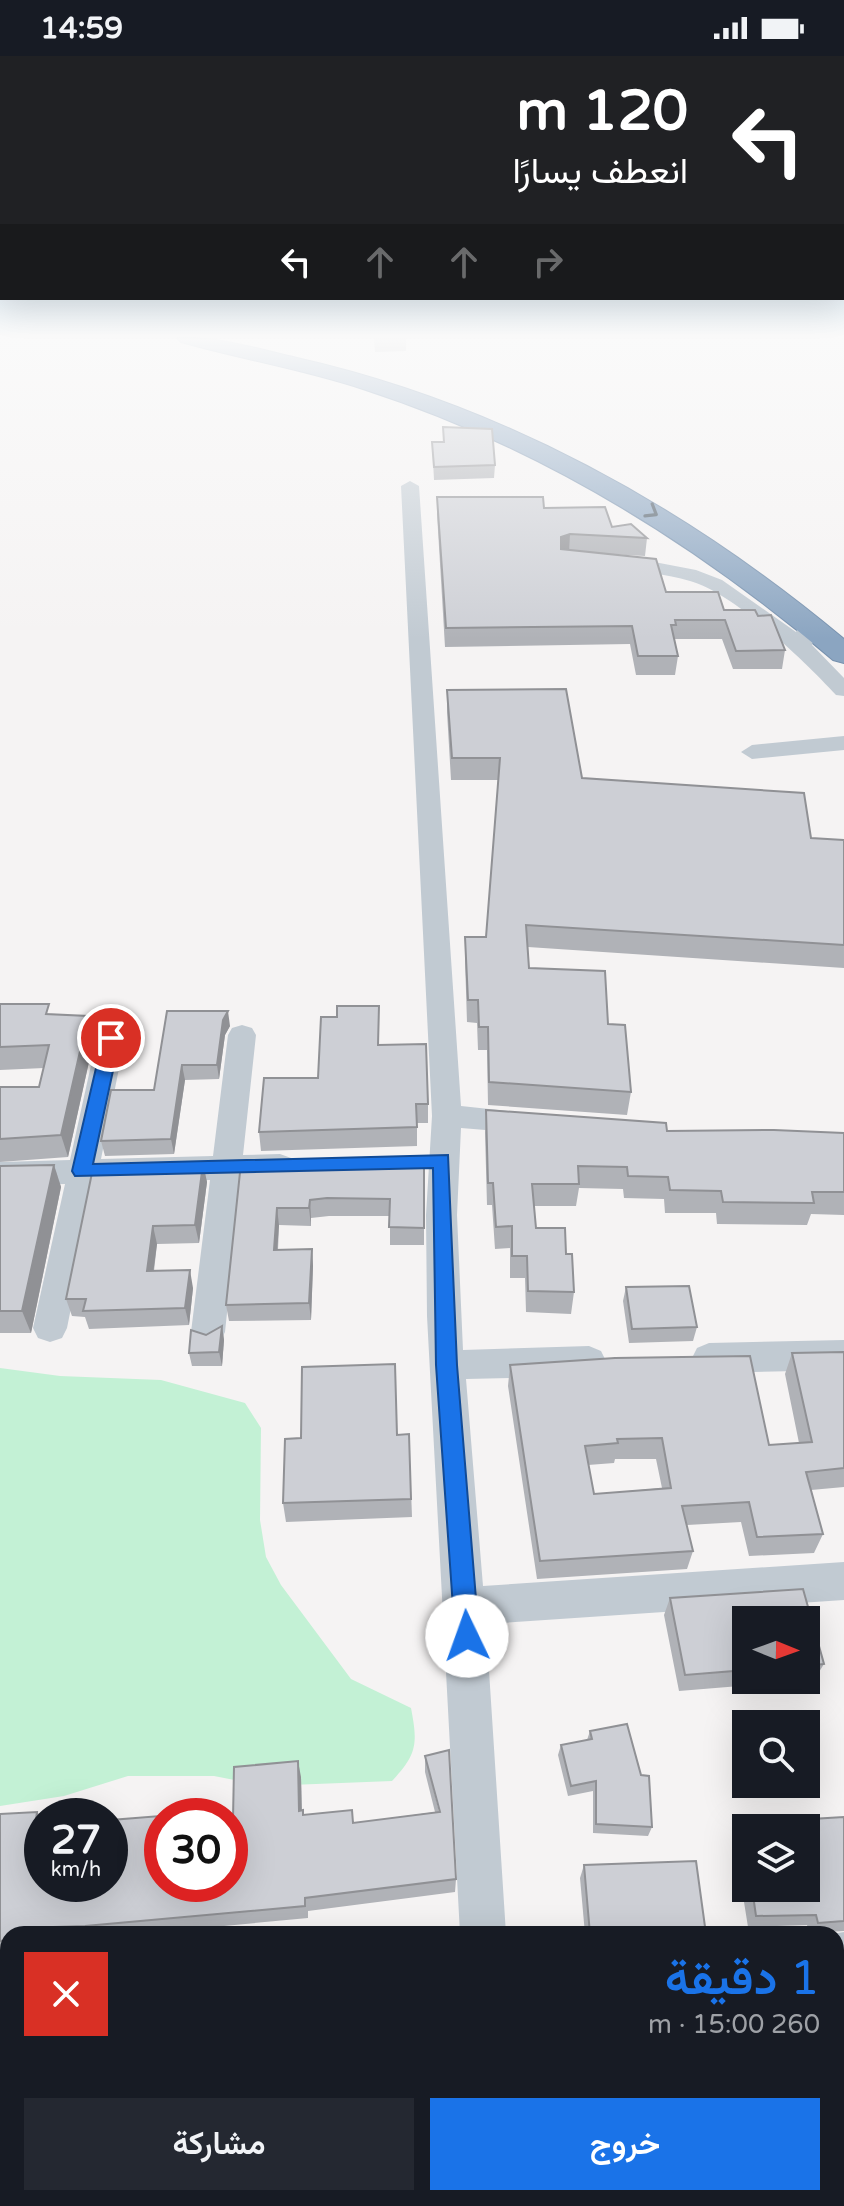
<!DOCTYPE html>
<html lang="ar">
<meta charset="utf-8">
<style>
body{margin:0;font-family:"Varela Round",Vazirmatn,sans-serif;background:#242831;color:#f1f3f6;direction:rtl;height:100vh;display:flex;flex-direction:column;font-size:30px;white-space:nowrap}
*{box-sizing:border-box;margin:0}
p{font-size:26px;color:#9ea1a6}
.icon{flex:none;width:44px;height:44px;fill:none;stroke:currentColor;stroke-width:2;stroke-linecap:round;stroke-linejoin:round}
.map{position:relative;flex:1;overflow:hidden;direction:ltr}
.drawer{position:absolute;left:0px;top:1870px;width:844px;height:280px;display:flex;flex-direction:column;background:#171b24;border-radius:24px 24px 0 0;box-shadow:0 8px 32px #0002;direction:rtl}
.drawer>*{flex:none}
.guide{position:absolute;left:0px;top:0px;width:844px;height:244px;box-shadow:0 8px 32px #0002;direction:rtl;background:#202124;color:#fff;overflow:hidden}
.needle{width:52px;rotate:91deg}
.buttons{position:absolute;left:732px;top:1550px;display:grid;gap:16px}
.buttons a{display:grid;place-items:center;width:88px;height:88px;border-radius:0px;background:#171b24;box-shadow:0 8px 32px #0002;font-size:40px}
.speed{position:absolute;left:24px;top:1742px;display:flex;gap:16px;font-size:40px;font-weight:700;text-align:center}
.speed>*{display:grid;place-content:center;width:104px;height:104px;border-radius:50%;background:#171b24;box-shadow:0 8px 32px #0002;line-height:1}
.speed small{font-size:20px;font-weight:400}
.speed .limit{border:12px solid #d22;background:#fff;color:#111}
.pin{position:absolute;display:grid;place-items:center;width:68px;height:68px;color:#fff;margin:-34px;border:4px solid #fff;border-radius:50%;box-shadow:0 2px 8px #0007}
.me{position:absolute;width:88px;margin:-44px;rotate:357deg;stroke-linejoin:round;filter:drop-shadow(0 0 6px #0008)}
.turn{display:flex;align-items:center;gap:28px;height:168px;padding:0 24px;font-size:36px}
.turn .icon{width:104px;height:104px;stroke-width:2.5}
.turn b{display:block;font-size:56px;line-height:68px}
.lanes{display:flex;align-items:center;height:76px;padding:0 24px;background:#0003;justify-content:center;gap:40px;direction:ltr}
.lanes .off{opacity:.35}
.round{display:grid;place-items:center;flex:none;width:84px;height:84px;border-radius:0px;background:#242831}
.summary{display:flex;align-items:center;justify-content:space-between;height:136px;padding:0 24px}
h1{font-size:48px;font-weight:600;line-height:60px;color:#1a73e8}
.primary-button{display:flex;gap:16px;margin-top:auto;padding:16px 24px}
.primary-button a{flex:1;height:92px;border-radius:0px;background:#1a73e8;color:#fff;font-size:32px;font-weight:600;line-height:92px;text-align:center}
.primary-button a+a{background:#242831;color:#f1f3f6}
.status{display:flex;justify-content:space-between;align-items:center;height:56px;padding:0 40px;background:#171b24;direction:ltr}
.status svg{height:22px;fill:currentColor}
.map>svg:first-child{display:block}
.green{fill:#c3f1d5}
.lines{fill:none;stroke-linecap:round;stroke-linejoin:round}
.highway-casing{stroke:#7690ad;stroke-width:2}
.minor{fill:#c1cad2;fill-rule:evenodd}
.highway{fill:#8ba5c1;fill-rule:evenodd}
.wall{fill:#b0b2b7;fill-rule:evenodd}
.shaded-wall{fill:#909195}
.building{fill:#cdcfd5;stroke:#909195;stroke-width:2;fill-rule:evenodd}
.oneway{stroke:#505e6b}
.route{fill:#1a73e8;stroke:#114b97;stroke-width:2}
</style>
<div class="status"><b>14:59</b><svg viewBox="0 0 49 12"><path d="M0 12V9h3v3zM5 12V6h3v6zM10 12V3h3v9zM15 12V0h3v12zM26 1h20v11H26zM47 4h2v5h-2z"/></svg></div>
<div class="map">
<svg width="844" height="2150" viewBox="0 0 844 2150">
<rect width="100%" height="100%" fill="#f5f3f3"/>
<path class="green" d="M0,1312L60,1320L161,1324L245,1347L261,1372L260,1464L266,1501L281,1529L351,1623L411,1652C418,1688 417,1698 392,1725L265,1730L214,1720H128L64,1740L0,1750Z"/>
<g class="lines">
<g class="highway-casing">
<path id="highway" d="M177,282C218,280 257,293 297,302C500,348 685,450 844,583V607L833,604C693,485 539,390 363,333C303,313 241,303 181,286Z"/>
</g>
<g class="minor">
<polygon points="410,425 419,430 461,1050 535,1058 539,1066 535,1074 524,1077 461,1072 457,1159 463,1294 589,1290 601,1295 606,1305 601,1315 589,1320 466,1323 483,1530 844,1506 844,1544 486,1568 506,1878 460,1878 427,1260 426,1159 432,1060 401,430"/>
<path d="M623,500L696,514L722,524L796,576L800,568H814L817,572L812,589L844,622V640L836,639C805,605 734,537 690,525C666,518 640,516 616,510L614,506Z"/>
<polygon points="844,680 844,694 752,703 741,696 752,689"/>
<polygon points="242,969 252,972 256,979 243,1099 280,1098 291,1102 295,1110 291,1118 241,1123 225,1276 220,1286 208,1290 196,1286 191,1276 210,1124 96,1127 67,1272 62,1282 50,1286 38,1282 33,1272 65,1128 0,1130 0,1106 70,1104 97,982 101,975 111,972 121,975 125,982 101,1103 213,1100 228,979 232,972"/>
<polygon points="844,1284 844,1314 709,1317 697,1312 692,1302 697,1292 709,1287"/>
<polygon points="844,1876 844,1922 836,1923 833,1878"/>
<polygon points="8,1911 8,1957 0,1958 0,1912"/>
<polygon points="240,2142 290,2142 291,2150 239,2150"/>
<polygon points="485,2142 535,2142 536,2150 484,2150"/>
</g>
<use href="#highway" class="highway"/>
</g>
<g class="wall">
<polygon points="374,282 406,282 406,295 375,296"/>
<polygon points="443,371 495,409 494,422 434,424 432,386 443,386"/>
<polygon points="437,441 544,452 647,482 645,500 607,498 666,536 724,554 758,560 785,594 782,613 733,613 722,583 674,583 678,600 675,619 636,619 630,588 445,591 437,458"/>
<polygon points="447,634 582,722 811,782 844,784 844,912 528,891 529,912 608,968 631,1036 627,1059 488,1049 487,994 478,994 477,967 467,966 465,904 465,881 486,881 498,724 451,724 447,656"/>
<polygon points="0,948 51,958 88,960 94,983 68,1101 0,1106 0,1031 39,1031 44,1012 0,1014"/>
<polygon points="379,950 379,989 428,1048 428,1067 417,1067 417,1090 261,1095 259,1076 318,1022 337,961"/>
<polygon points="167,955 230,970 225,979 219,1023 185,1024 174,1098 105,1100 101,1085 154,1034"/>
<polygon points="486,1054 667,1075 844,1077 844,1159 811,1158 807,1169 717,1168 716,1157 665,1157 664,1143 624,1142 623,1133 579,1132 576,1150 534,1150 536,1172 566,1198 574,1236 571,1258 526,1256 525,1222 510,1222 510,1192 495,1193 492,1149 487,1149 485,1077"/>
<polygon points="424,1103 424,1189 390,1189 390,1160 329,1160 311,1162 311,1170 279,1169 278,1194 312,1193 313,1210 311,1264 229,1265 226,1249 241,1107"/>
<polygon points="203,1108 207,1126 199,1187 157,1188 154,1215 193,1232 189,1269 89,1273 85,1261 72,1260 66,1243"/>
<polygon points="54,1109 61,1131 31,1277 0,1277 0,1110"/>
<polygon points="626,1231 697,1271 693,1285 629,1287 623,1245"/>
<polygon points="222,1270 224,1284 222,1310 192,1310 189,1297 206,1279"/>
<path d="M844,1296V1431L811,1434L823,1478L814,1497L749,1500L741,1466L687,1469L693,1495L687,1513L537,1523L508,1330L510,1309L769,1389L799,1387L785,1318L792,1297ZM615,1403H656L662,1432L594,1438L588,1409L614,1407Z"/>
<polygon points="409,1378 412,1461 286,1466 283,1447 397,1379"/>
<path d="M803,1533L824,1608L814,1624L679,1635L664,1559L670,1542ZM746,1564H806V1624H746Z"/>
<polygon points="590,1675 652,1771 648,1780 593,1777 593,1735 568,1740 558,1699 561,1689 587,1684"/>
<polygon points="425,1700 456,1823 455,1836 308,1855 308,1862 139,1878 8,1878 8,1897 0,1898 0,1758 37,1756 42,1763 42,1828 160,1760 162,1763 162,1828 233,1763 301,1721 302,1755 304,1759 354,1767 435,1756 425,1716"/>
<polygon points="844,1761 844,1875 809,1877 807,1869 748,1871 740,1821 746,1812 746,1832 806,1832 806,1772 790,1772 795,1764"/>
<polygon points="584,1809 706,1878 585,1878 580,1822"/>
<polygon points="0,1955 236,2148 44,2149 0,2145"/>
<polygon points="581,2142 836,2142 844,2150 582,2150"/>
</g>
<g class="shaded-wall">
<polygon points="570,478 569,496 560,499 561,481"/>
<polygon points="228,955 230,970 225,979 219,1023 217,1009 223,964"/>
<polygon points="88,960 94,983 68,1101 61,1079"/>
<polygon points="182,1009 185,1024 174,1098 171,1083"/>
<polygon points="203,1108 207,1126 199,1187 195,1169"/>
<polygon points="54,1109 61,1131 31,1277 22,1255"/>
<polygon points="310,1144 311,1162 311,1170 309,1152"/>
<polygon points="277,1152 279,1169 276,1211 274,1194"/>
<polygon points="153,1170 157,1188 151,1233 147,1215"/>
<polygon points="312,1193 313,1210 311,1264 309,1247"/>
<polygon points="190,1214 193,1232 189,1269 185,1252"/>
<polygon points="222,1270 224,1284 222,1310 219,1296"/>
<polygon points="298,1705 301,1721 302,1770 299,1755"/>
<polygon points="37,1756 42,1763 42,1789 34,1778"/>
<polygon points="230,2142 238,2142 236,2150 230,2144"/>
</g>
<g class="building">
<polygon points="443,371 492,373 495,409 434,411 432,386 444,386"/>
<polygon points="437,441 543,441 544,452 605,451 612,471 631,468 647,482 570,478 561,481 561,493 656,503 666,536 718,536 724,554 755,554 758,560 771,559 785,594 736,595 725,564 675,564 676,569 671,569 678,600 638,600 632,570 446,572"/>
<polygon points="566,633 582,722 804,737 811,782 844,784 844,889 526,869 529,912 605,915 608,968 625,969 631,1036 489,1026 488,971 479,971 478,944 468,944 465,881 486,881 500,702 452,702 447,634"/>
<polygon points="0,948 49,948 46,958 88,960 61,1079 0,1083 0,1031 39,1031 49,989 0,991"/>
<polygon points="337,950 379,950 378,989 426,988 428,1048 416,1048 417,1071 259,1076 264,1022 318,1022 321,961 337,961"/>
<polygon points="167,955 228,955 223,964 217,1009 182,1009 171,1083 101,1085 111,1034 154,1034"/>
<polygon points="486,1054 666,1067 667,1075 774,1074 844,1077 844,1136 812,1136 814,1147 723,1146 721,1135 670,1134 668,1121 628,1120 627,1111 578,1110 579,1128 532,1128 536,1172 565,1172 566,1198 572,1198 574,1236 528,1235 527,1200 512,1200 512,1170 496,1171 493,1127 488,1127"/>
<polygon points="424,1103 424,1172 389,1171 390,1143 327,1142 310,1144 309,1152 277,1152 274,1194 312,1193 309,1247 226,1249 241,1107"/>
<polygon points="203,1108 195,1169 153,1170 147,1215 190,1214 185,1252 83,1255 86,1243 66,1243 93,1112"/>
<polygon points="54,1109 22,1255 0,1255 0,1110"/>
<polygon points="689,1230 697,1271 632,1273 626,1231"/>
<polygon points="222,1270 219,1296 189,1297 191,1274 206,1279"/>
<path d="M844,1296V1412L806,1416L823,1478L757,1481L749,1446L682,1450L693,1495L540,1505L510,1309L615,1302L750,1300L769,1389L812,1386L792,1297ZM662,1382L671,1432L594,1438L585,1390L618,1387L617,1383Z"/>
<polygon points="395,1308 397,1379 409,1378 411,1443 283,1447 285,1383 301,1382 302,1311"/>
<polygon points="803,1533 824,1608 806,1610 806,1564 746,1564 746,1614 685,1619 670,1542"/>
<polygon points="627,1668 641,1719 649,1720 652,1771 596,1768 596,1725 571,1730 561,1689 592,1683 590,1675"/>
<polygon points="449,1694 456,1823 305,1842 305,1850 85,1870 23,1872 23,1878 8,1878 8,1884 0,1885 0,1758 37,1756 34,1778 42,1778 42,1828 110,1828 111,1764 160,1760 160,1769 162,1769 162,1828 230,1828 230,1763 233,1763 234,1711 298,1705 299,1755 303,1754 303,1759 352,1754 353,1767 440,1756 425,1700"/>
<polygon points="844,1761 844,1865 818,1867 816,1859 756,1860 752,1832 806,1832 806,1772 797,1772 795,1764"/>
<polygon points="696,1805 706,1878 590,1878 584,1809"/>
<polygon points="836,1933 844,1933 844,2150 587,2150 587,2142 836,2142"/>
<polygon points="0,1955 8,1956 8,2142 0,2141"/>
<polygon points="13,2142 230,2142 230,2144 233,2148 257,2148 257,2150 44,2150 44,2145"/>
<polygon points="334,2142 482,2142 483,2150 334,2150"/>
</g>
<defs><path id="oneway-chevron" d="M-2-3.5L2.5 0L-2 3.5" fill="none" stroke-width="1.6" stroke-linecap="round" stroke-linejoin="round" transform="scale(2)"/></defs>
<use class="oneway" href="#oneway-chevron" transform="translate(652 456) rotate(31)"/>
<linearGradient id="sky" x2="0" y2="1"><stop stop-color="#85c3ea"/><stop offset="0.48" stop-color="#fafafa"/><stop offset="1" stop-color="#fafafa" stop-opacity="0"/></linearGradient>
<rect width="844" height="583" fill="url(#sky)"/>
<polygon class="route" points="111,976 120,982 93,1108 448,1099 457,1309 479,1580 475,1588 467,1592 458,1588 455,1580 436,1309 433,1112 75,1120 72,1115 103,982"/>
</svg>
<div class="buttons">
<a><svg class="needle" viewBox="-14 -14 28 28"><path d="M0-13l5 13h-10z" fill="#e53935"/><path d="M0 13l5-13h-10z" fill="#9ea1a6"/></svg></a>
<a><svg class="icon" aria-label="search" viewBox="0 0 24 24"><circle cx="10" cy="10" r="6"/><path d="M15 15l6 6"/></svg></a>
<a><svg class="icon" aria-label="layers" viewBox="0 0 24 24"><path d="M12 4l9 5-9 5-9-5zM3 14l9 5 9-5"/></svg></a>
</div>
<div class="speed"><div>27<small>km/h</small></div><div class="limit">30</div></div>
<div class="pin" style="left:111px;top:982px;background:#d93025"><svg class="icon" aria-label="arrive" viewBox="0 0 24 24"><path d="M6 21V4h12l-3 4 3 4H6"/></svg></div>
<svg class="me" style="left:467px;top:1580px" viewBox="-20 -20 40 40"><circle r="19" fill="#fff"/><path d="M0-13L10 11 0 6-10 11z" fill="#1a73e8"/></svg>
<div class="guide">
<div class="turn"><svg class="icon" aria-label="left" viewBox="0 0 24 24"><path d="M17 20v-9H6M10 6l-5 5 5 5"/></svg><div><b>120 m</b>انعطف يسارًا</div></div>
<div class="lanes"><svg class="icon" aria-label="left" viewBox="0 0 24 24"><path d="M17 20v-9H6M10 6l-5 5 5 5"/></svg><svg class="icon off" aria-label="ahead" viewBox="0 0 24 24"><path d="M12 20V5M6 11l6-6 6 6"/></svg><svg class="icon off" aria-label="ahead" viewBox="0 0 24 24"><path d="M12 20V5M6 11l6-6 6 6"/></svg><svg class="icon off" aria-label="right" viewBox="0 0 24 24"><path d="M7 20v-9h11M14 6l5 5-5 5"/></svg></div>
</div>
<section class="drawer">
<div class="summary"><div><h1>1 دقيقة</h1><p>260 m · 15:00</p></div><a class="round" style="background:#d93025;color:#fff"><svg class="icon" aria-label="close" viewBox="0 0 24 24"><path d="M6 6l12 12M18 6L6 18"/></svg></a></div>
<div class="primary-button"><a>خروج</a><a>مشاركة</a></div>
</section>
</div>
